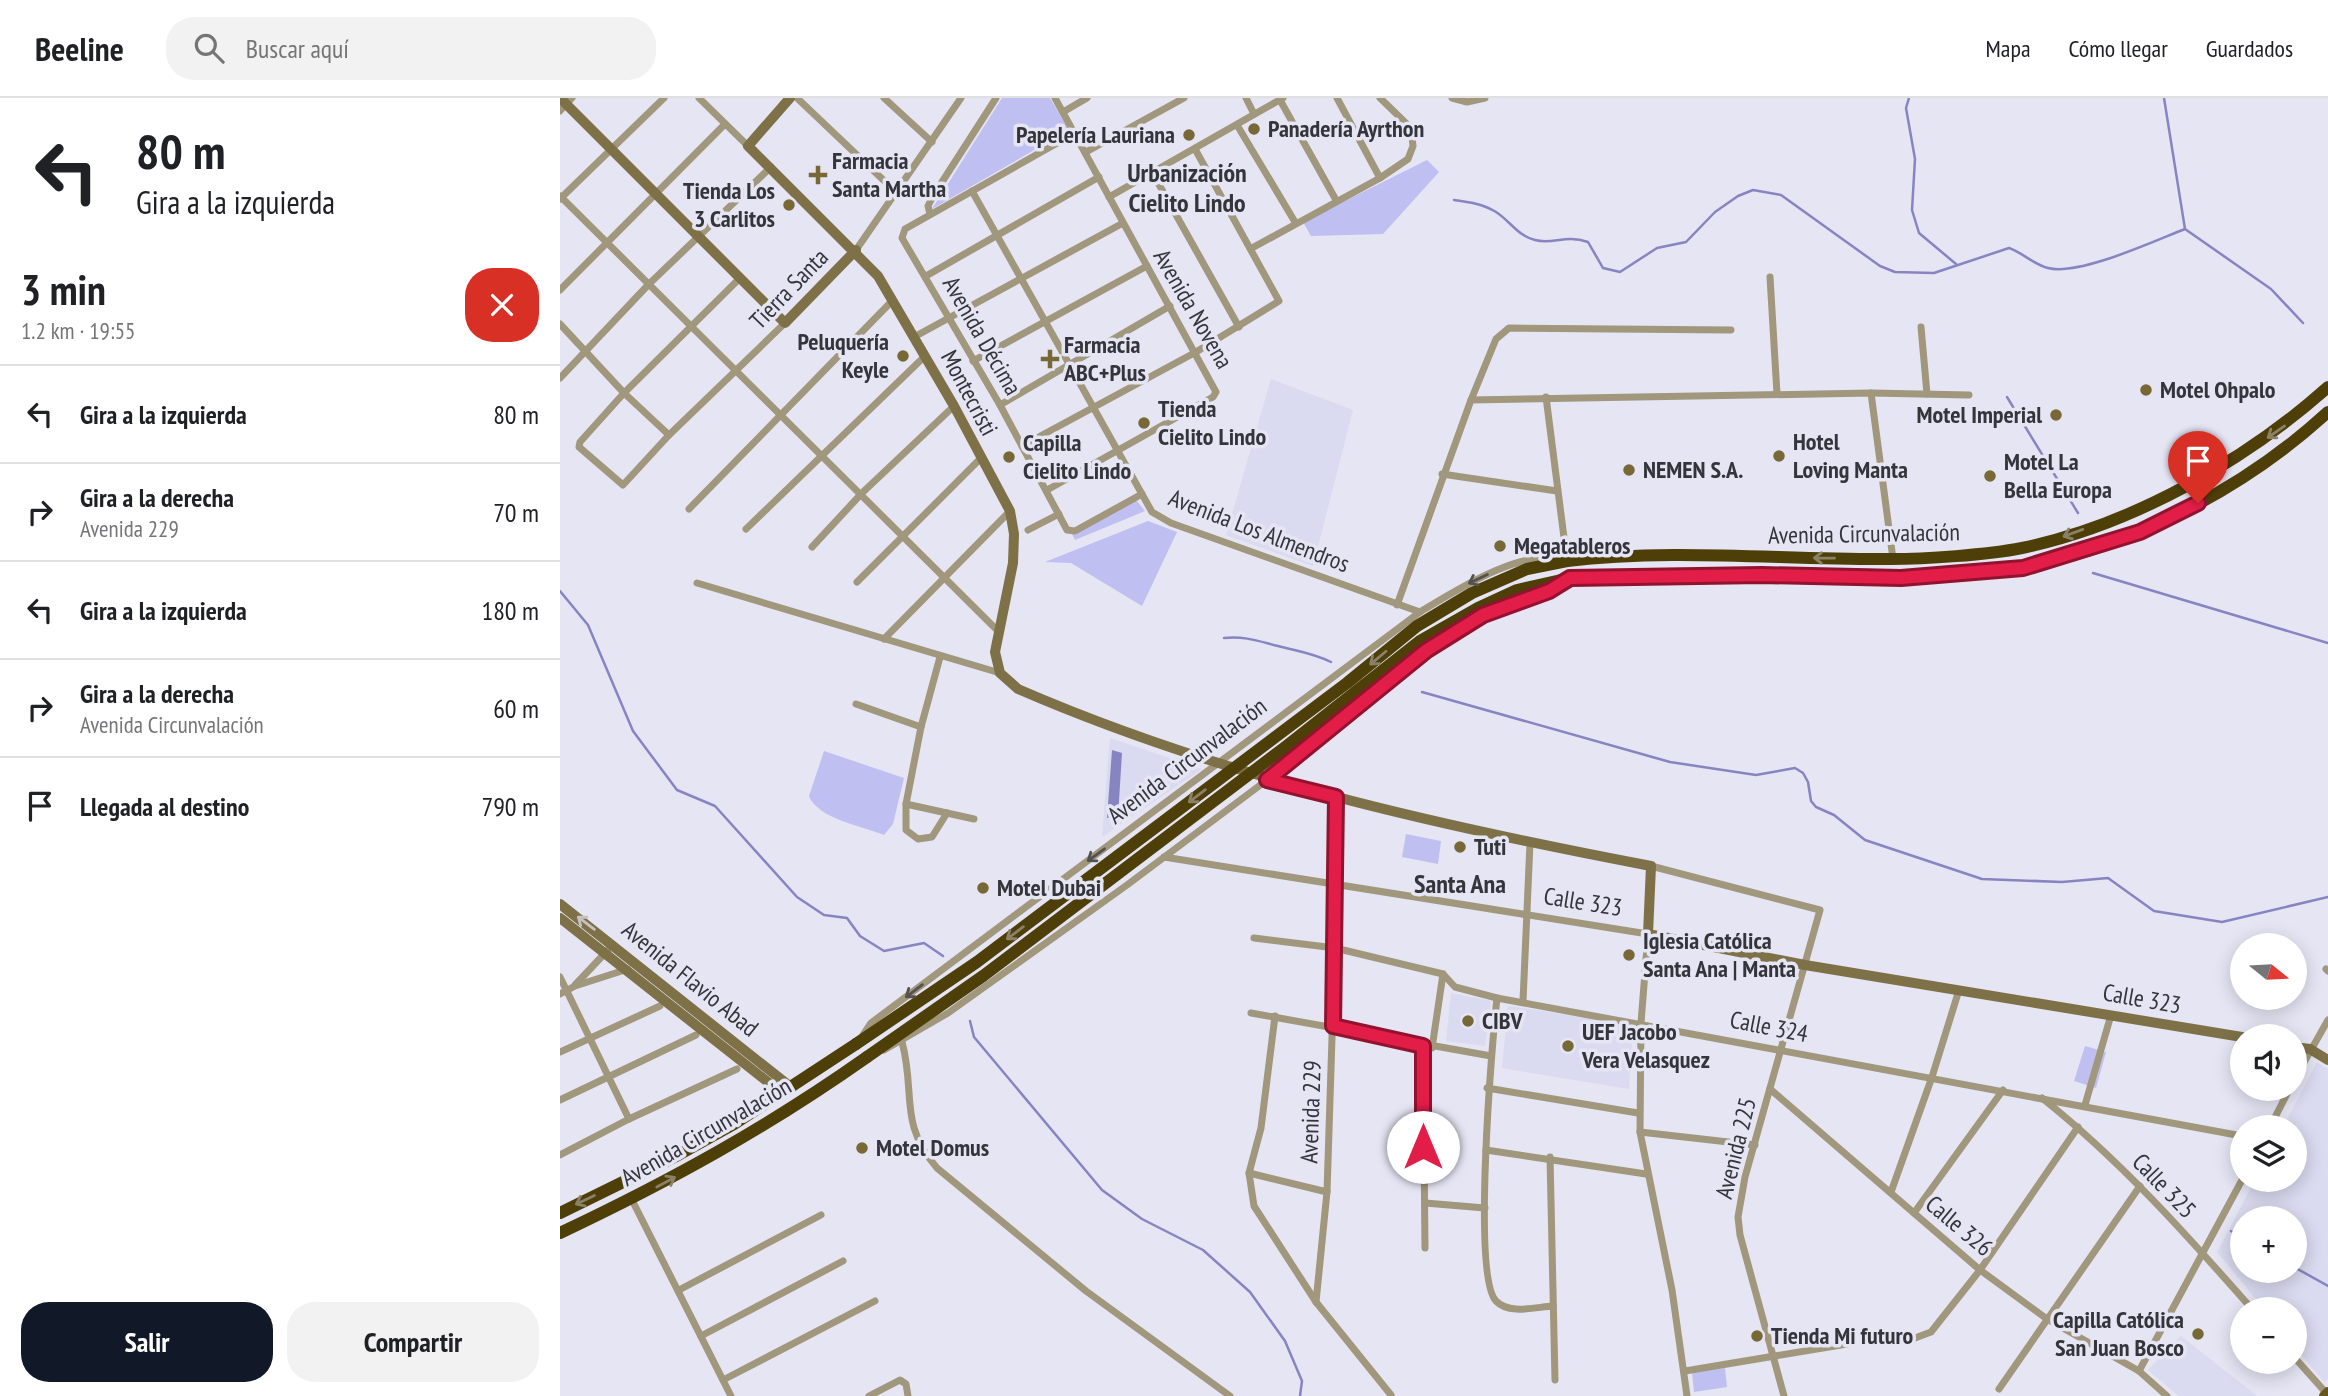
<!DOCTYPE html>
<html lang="es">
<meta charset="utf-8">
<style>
body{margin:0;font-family:"PT Sans Narrow",sans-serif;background:#f2f2f2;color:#202124;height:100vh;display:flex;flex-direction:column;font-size:26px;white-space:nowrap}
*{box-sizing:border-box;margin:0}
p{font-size:23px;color:#757577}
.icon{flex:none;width:38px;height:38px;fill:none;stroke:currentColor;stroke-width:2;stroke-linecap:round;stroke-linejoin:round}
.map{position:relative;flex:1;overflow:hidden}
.drawer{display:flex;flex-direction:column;background:#fff;width:560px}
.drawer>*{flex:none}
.banner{background:#fff;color:#202124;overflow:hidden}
.needle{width:46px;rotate:108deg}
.buttons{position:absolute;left:1670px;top:835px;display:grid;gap:14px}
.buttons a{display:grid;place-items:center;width:77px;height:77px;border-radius:50%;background:#fff;box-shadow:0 4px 18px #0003;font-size:35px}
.pin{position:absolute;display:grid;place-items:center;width:60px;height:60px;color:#fff;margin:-72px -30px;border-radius:50% 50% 50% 0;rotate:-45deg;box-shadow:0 0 7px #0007}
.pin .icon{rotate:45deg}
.me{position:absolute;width:77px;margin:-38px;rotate:0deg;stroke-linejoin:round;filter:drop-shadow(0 0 5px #0008)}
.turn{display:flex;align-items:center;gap:24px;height:147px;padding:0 21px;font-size:32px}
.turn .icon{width:91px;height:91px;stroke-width:2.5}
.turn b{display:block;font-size:49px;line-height:60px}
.round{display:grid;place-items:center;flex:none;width:74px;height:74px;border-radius:28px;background:#f2f2f2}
.head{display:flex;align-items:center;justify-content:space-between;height:119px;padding:0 21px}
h1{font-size:42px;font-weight:600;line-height:52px}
.cta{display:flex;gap:14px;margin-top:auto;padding:14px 21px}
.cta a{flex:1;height:80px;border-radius:28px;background:#111827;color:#fff;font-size:28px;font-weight:600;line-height:80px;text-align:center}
.cta a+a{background:#f2f2f2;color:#202124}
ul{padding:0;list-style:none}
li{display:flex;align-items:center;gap:21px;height:98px;padding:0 21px;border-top:2px solid #e0e0e0}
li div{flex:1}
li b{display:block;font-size:26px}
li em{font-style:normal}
header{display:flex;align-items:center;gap:42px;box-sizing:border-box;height:98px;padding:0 35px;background:#fff;border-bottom:2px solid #e0e0e0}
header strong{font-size:33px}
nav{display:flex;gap:38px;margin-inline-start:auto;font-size:24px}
.search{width:490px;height:63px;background:#f2f2f2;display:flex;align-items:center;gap:18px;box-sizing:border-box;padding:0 24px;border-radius:28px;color:#757577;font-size:26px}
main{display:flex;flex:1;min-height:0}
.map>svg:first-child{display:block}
.built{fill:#dadaf0;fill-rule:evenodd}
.green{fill:#c0bff2}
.water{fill:#8785c1}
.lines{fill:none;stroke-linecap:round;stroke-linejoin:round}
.stream{stroke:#8785c1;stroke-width:2.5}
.street{stroke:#a0977c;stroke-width:7}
.secondary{stroke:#7e7148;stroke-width:10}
.primary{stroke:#66551f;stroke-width:10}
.highway{stroke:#4e3f08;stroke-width:12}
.highway-bridge{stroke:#4e3f08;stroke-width:12}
.oneway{stroke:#8a8166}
.oneway2{stroke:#54524e}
.oneway3{stroke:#c6c2c0}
.route-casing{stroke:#92132f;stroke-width:18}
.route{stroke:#e11d48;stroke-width:12}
.poi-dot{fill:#786836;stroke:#e5e5f4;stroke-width:2.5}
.labels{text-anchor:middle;stroke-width:7;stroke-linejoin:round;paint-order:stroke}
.poi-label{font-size:24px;font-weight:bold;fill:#34343a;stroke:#e5e5f4;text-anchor:start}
.street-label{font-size:24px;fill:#34343a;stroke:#e5e5f4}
.neighbourhood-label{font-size:26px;font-weight:bold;fill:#34343a;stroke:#e5e5f4}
</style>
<header>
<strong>Beeline</strong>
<div class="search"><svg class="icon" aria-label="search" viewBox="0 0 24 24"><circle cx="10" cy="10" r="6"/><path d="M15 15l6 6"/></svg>Buscar aquí</div>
<nav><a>Mapa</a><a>Cómo llegar</a><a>Guardados</a></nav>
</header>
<main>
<section class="drawer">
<div class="banner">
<div class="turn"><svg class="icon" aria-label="left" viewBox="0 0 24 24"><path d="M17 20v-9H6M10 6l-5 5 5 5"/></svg><div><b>80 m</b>Gira a la izquierda</div></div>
</div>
<div class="head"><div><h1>3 min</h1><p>1.2 km · 19:55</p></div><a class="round" style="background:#d93025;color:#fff"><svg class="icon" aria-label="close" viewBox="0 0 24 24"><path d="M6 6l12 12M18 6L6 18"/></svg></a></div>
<ul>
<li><svg class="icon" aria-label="left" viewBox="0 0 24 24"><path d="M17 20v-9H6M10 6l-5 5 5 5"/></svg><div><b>Gira a la izquierda</b></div><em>80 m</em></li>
<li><svg class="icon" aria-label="right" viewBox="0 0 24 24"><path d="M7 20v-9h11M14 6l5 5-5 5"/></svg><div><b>Gira a la derecha</b><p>Avenida 229</p></div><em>70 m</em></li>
<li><svg class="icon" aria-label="left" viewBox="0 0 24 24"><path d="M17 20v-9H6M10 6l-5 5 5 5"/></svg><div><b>Gira a la izquierda</b></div><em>180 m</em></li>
<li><svg class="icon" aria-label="right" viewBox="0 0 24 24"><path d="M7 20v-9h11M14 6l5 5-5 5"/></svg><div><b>Gira a la derecha</b><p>Avenida Circunvalación</p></div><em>60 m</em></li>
<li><svg class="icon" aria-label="arrive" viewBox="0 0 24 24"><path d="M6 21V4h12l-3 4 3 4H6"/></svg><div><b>Llegada al destino</b></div><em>790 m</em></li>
</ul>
<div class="cta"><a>Salir</a><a>Compartir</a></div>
</section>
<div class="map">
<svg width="1768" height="1298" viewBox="0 0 1768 1298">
<rect width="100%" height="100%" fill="#e5e5f4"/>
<g class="built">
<polygon points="711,281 793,312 753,468 666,437"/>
<polygon points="550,640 642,671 542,739"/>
<polygon points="891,895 931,903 925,948 886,943"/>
<polygon points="948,908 1073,926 1069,991 942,970"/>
<path d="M1757,964L1768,971V1281L1764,1284L1734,1248V1211H1704L1657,1154L1695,1082H1734V1029H1723ZM1734,1120V1172H1682V1120Z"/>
<polygon points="1621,1238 1697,1298 1619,1298 1588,1272"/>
</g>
<g class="green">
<polygon points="442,0 490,0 509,32 372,111"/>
<polygon points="867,62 879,74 823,136 751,138 743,124"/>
<polygon points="576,402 585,413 515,442 512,436"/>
<polygon points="588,423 617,434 582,508 511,465 485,464"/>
<path d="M264,653L344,680L333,726L324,737C302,728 258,721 249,698Z"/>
<polygon points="846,736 881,743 878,766 842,759"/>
<polygon points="1525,948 1546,954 1536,990 1514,983"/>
<polygon points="1165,1270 1167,1289 1134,1294 1132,1274"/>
</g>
<polygon class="water" points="552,652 562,655 558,719 547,720"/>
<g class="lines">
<g class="stream">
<polyline points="1349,0 1346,10 1355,61 1352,112 1359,135 1396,166"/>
<polyline points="1604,0 1625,131 1711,191 1743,225"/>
<path d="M894,102C909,104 923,106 936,114C950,123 958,138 975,142C993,147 1005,136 1028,144L1043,170L1060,174L1097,150L1126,144L1155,114L1178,98L1193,92L1221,97L1320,168L1335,174L1374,175L1449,150C1463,155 1473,166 1488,170C1519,178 1594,143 1625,131"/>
<polyline points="1447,299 1518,415"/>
<polyline points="1533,475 1768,545"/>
<polyline points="0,493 28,527 73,633 117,692 155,708 237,799 264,817 287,820 300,838 324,853 364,845 383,858"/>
<path d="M664,540C685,538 698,543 718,548C737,553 753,555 771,564"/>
<polyline points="862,594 1110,664 1196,677 1235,670 1243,675 1248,684 1251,703 1256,709 1274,717 1305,742 1422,781 1502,784 1548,780 1594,813 1662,824 1768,799"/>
<polyline points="410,923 414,939 542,1092 582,1121 643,1152 690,1194 725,1243 742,1283 740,1298"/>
<polyline points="1671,1133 1682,1139"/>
<polyline points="1734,1169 1768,1188"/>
</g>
<g class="street">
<polyline points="139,0 188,48"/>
<polyline points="237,0 337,95"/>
<polyline points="324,0 372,44"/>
<polyline points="686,0 694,16"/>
<polyline points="777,0 820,80"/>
<polyline points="892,0 907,4 925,0"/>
<polyline points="720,2 776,102"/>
<polyline points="0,13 12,0"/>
<polyline points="503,14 527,0"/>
<polyline points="677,27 735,124"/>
<polyline points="515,35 345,131 342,140 440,307 507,432 515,433 582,396"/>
<polyline points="526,54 624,0"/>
<polyline points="592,74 679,229"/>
<polyline points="412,93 592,414 611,425 860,514"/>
<polyline points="0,98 437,532"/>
<polyline points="549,99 723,0"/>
<polyline points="0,101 104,0"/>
<polyline points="370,116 368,108 373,98 436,0"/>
<polyline points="692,150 820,80 848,61 853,48 851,30 820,0"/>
<polyline points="296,152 401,0"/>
<polyline points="366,178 539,79"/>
<polyline points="1210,179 1217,296"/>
<polyline points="180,180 64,295 20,344 19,349 63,387 109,337 225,225"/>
<polyline points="0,192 165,26"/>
<polyline points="0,226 64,295 109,337"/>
<polyline points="1361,229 1367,296"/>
<polyline points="354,239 563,125"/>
<polyline points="413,263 587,168"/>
<polyline points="0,280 89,186 211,69"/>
<polyline points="1311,295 1409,297"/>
<polyline points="911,302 936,241 949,230 1171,232"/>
<polyline points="440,307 610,208"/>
<polyline points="462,348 636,254 719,203 635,51"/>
<polyline points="882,376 997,393"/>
<polyline points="487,392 653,299 656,294 495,0"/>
<polyline points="129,411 332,203"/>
<polyline points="186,431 365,258"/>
<polyline points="468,432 499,416"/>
<polyline points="252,449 302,395 394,308"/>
<polyline points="297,484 420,361"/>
<polyline points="137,485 440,575"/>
<polyline points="837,507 911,302 1311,295 1333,461"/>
<polyline points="324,541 450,413"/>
<polyline points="380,559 361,629 346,706 414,721"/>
<polyline points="296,606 361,629"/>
<polyline points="346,706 346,732 358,741 372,739 387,715"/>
<polyline points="604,759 1088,836 1081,925 1080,1034 1112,1192 1127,1298"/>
<polyline points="1091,768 1260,812 1185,1079 1178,1119 1180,1137 1224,1298"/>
<polyline points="694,840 775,850 883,876 895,889 937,900 1682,1038"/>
<polyline points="1766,871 1768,873"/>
<polyline points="0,879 69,1021"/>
<polyline points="15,887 48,852"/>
<polyline points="0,896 15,888 68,871"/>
<path d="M937,900C932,944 912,1178 936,1203C949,1217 976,1209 993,1208"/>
<polyline points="963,903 970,745"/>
<polyline points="691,915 931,958"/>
<polyline points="715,918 701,1030 689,1075 694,1108 756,1204 831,1297"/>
<path d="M303,937L311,925L860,514C895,493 965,447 1007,463L986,299"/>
<path d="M342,944C356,995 338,1025 377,1070L526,1193L670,1298"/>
<polyline points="863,948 865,1150"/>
<polyline points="872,950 883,876"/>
<polyline points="324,952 388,915 567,787 707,682 867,552 923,517 989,493 1003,485"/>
<polyline points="0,954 100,908"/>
<polyline points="1734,982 1768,922"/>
<polyline points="927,990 1078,1015"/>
<polyline points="1210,991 1420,1172 1487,1221 1579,1273 1607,1298"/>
<path d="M1482,1000C1560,1062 1626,1136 1692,1211"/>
<polyline points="0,1002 136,937"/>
<polyline points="1525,1007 1551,917"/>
<polyline points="1710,1029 1730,990"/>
<polyline points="1080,1034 1195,1047"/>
<polyline points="926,1052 1086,1076"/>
<polyline points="0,1057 69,1021 177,971"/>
<polyline points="990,1059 995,1282"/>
<polyline points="689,1075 767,1094"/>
<polyline points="1331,1094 1372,979 1399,892"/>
<polyline points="72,1102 171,1298"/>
<polyline points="865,1105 925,1110"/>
<polyline points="1354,1115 1443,992"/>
<polyline points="119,1192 261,1117"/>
<polyline points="756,1204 767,1094 777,785 776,699"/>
<polyline points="141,1238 283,1163"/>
<polyline points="1331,1242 1355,1240 1371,1234 1420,1172 1518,1029"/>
<polyline points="1734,1259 1768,1297"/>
<polyline points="1125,1273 1293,1245"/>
<polyline points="1579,1273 1682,1082"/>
<polyline points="163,1282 315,1203"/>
<polyline points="1439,1291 1580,1088"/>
<polyline points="309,1298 340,1282 346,1286 348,1298"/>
</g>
<g class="secondary">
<polyline points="0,0 225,225 296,152"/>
<path d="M230,0L188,48L318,178L394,308L450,413L454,436L453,465L435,554L440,575L458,591C661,679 875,727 1091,768L1088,836L1245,867L1682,939"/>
<polyline points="0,806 232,990"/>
<polyline points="0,820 223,996"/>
<polyline points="1734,949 1750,951 1768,962"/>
</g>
<polyline class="primary" points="1764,1298 1768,1294"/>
<g class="highway">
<path d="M1007,463C1114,450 1222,462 1330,461C1365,461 1427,457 1462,450C1572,427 1685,363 1768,289"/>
<path d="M1010,480C1080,476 1151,475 1222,477C1284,479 1345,480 1407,474C1426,473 1446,473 1465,469C1576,447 1685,390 1768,314"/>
<polyline points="0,1115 118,1057 174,1026 296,946"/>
<path d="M0,1135C110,1083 208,1029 307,959"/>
</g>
<g class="highway-bridge">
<polyline points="296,946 417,864 787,585 857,528 912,495 967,471 1007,463"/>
<polyline points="307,959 423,878 724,650 860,543 918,510 957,492 1010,480"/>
</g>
</g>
<defs><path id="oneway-shaft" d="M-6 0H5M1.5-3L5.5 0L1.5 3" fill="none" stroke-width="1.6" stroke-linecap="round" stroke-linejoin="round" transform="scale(1.75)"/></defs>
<g class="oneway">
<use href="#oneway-shaft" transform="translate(1716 334) rotate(145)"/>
<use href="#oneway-shaft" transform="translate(1513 435) rotate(160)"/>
<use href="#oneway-shaft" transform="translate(1264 460) rotate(-179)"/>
<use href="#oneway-shaft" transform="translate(818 560) rotate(140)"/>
<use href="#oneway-shaft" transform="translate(637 698) rotate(143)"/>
<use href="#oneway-shaft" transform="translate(455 835) rotate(143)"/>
<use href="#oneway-shaft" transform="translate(106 1084) rotate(-28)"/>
<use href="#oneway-shaft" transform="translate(25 1102) rotate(154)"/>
</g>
<g class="oneway2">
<use href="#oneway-shaft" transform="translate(918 481) rotate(154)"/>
<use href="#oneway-shaft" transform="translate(536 757) rotate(144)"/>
<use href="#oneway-shaft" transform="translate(354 893) rotate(143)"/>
</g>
<use class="oneway3" href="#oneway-shaft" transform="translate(26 825) rotate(-143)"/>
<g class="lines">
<g class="route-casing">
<polyline id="route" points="863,1049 863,948 773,928 776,699 707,682 867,552 923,517 989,493 1010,480 1202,477 1341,480 1463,470 1580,434 1638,405"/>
</g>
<use href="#route" class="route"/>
</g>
<g class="poi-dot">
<circle cx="694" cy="31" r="7"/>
<circle cx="629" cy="37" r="7"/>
<path d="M254.5 66.5h7v7h7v7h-7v7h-7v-7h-7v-7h7z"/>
<circle cx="229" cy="107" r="7"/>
<circle cx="343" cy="258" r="7"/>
<path d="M486.5 250.5h7v7h7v7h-7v7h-7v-7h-7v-7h7z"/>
<circle cx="1586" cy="292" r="7"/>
<circle cx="1496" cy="317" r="7"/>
<circle cx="584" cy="325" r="7"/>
<circle cx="1219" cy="358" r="7"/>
<circle cx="449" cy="359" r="7"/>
<circle cx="1069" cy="372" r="7"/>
<circle cx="1430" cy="378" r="7"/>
<circle cx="940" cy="448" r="7"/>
<circle cx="900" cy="749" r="7"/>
<circle cx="423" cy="790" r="7"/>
<circle cx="1069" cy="857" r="7"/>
<circle cx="908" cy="923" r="7"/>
<circle cx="1008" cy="948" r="7"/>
<circle cx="302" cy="1050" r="7"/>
<circle cx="1638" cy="1236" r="7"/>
<circle cx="1197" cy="1238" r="7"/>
</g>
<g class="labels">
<g class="poi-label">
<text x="708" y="39">Panadería Ayrthon</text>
<text x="615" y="45" text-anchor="end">Papelería Lauriana</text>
<text x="272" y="71">Farmacia<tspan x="272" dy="28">Santa Martha</tspan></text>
<text x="215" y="101" text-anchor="end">Tienda Los<tspan x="215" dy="28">3 Carlitos</tspan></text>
<text x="329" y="252" text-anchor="end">Peluquería<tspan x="329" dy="28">Keyle</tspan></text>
<text x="504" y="255">Farmacia<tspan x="504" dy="28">ABC+Plus</tspan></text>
<text x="1600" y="300">Motel Ohpalo</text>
<text x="598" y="319">Tienda<tspan x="598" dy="28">Cielito Lindo</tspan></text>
<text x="1482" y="325" text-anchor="end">Motel Imperial</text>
<text x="1233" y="352">Hotel<tspan x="1233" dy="28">Loving Manta</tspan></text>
<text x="463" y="353">Capilla<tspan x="463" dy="28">Cielito Lindo</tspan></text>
<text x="1444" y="372">Motel La<tspan x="1444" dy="28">Bella Europa</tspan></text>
<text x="1083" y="380">NEMEN S.A.</text>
<text x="954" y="456">Megatableros</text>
<text x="914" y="757">Tuti</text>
<text x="437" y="798">Motel Dubai</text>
<text x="1083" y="851">Iglesia Católica<tspan x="1083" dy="28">Santa Ana | Manta</tspan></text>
<text x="922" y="931">CIBV</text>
<text x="1022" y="942">UEF Jacobo<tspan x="1022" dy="28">Vera Velasquez</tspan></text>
<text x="316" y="1058">Motel Domus</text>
<text x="1624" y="1230" text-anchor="end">Capilla Católica<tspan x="1624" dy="28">San Juan Bosco</tspan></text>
<text x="1211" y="1246">Tienda Mi futuro</text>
</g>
<g class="street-label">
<text transform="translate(229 191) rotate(-46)" y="8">Tierra Santa</text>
<text transform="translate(633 211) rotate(60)" y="8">Avenida Novena</text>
<text transform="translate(422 238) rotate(60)" y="8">Avenida Décima</text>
<text transform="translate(409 295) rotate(62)" y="8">Montecristi</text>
<text transform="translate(699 433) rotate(21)" y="8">Avenida Los Almendros</text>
<text transform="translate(1304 436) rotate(-1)" y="8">Avenida Circunvalación</text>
<text transform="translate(627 663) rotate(-37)" y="8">Avenida Circunvalación</text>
<text transform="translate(1023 804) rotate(9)" y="8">Calle 323</text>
<text transform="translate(130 881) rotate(39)" y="8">Avenida Flavio Abad</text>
<text transform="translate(1582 901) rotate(10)" y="8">Calle 323</text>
<text transform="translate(1209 929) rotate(11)" y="8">Calle 324</text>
<text transform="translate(751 1014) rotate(-88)" y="8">Avenida 229</text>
<text transform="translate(146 1034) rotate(-30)" y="8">Avenida Circunvalación</text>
<text transform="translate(1176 1050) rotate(-76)" y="8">Avenida 225</text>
<text transform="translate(1604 1088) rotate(46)" y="8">Calle 325</text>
<text transform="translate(1399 1128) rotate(40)" y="8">Calle 326</text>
</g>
<g class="neighbourhood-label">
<text x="627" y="84">Urbanización<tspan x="627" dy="30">Cielito Lindo</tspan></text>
<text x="900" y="795">Santa Ana</text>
</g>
</g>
</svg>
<div class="buttons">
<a><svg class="needle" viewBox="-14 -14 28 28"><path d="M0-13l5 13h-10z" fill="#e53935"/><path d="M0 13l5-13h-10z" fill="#757577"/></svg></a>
<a><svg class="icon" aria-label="sound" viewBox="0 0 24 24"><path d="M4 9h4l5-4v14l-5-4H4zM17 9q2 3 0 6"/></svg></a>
<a><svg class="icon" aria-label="layers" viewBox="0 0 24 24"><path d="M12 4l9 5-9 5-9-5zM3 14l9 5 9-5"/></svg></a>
<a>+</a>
<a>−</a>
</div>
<div class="pin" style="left:1638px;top:405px;background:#d93025"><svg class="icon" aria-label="arrive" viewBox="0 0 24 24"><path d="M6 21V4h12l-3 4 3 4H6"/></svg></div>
<svg class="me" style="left:863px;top:1049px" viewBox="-20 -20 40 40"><circle r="19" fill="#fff"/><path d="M0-13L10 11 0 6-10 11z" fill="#e11d48"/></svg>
</div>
</main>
